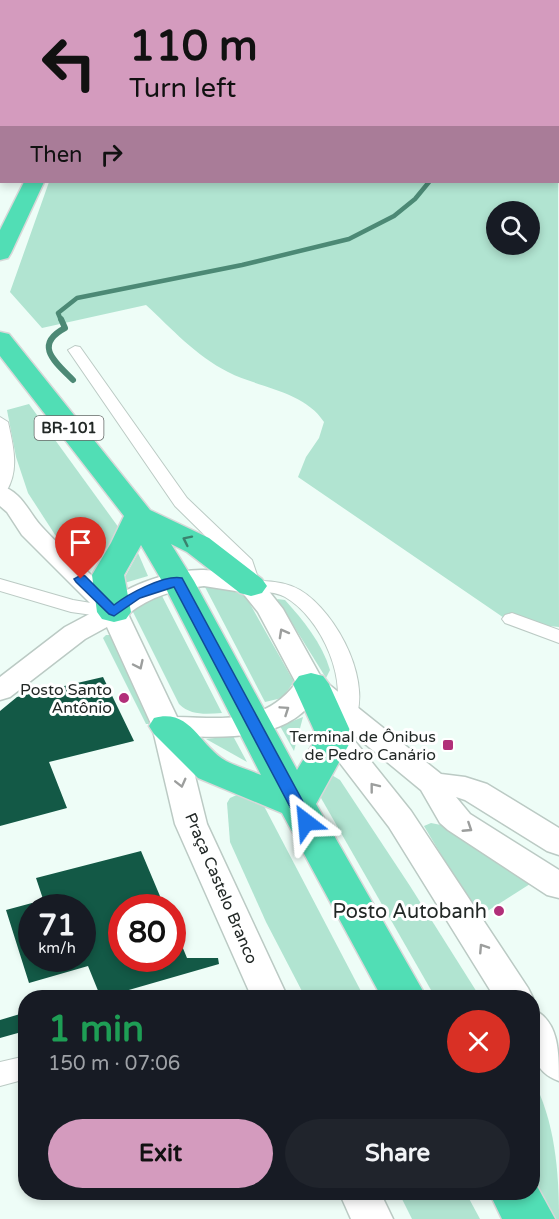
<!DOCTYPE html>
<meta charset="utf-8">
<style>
body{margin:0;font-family:"Varela Round",sans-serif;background:#20242c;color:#f1f3f6;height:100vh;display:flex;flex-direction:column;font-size:22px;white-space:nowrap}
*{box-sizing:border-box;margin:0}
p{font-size:20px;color:#9ea1a6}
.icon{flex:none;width:33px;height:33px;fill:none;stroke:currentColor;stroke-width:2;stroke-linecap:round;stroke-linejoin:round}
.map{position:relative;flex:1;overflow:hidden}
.details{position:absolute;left:18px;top:990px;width:522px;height:210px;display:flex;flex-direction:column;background:#171b24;border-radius:24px;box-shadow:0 3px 9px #0003}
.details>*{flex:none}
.top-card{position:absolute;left:0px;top:0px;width:560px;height:183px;box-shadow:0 3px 9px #0003;background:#d49bbe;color:#111;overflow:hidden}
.fabs{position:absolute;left:486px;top:201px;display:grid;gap:12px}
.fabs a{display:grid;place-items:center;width:54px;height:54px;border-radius:50%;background:#171b24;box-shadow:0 3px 9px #0003;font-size:30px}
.speed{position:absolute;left:18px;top:894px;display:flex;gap:12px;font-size:30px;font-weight:700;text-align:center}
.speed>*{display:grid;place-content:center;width:78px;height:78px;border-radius:50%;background:#171b24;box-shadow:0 3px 9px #0003;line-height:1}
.speed small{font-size:15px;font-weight:400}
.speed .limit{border:9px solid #d22;background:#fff;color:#111}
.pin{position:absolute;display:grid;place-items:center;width:51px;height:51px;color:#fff;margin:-62px -26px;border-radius:50% 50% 50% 0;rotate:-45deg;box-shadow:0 0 6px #0007}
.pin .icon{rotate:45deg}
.me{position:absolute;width:66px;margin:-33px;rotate:331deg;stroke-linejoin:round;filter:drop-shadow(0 0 4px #0008)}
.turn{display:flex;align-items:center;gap:21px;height:126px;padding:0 30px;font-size:27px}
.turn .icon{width:78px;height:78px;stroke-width:2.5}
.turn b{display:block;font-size:42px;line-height:51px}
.then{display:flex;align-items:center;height:57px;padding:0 30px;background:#0003;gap:12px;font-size:22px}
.round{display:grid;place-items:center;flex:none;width:63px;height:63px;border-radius:32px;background:#20242c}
.head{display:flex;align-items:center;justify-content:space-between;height:102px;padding:0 30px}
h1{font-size:36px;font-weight:700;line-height:45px;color:#1e9e55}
.action{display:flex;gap:12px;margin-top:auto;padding:12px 30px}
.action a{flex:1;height:69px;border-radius:36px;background:#d49bbe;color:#111;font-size:24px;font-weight:700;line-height:69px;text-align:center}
.action a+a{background:#20242c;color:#f1f3f6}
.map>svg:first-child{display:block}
.green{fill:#b1e4d1;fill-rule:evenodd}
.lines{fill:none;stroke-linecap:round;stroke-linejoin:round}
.stream-far1{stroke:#4c8975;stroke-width:4.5}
.stream{stroke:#4c8975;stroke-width:6}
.building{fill:#135946}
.street-casing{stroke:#bbcac4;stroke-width:2}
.secondary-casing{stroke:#bbcac4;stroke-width:3}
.highway-casing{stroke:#d7d8d8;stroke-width:3}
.street{fill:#fff;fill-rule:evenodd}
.secondary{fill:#fff;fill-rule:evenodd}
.highway{fill:#51deb5;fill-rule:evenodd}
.oneway{stroke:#3a836e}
.oneway2{stroke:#9c9e9d}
.route{fill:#1a73e8;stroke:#114b97;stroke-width:1.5}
.poi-dot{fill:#b12f79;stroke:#fff;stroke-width:2}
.labels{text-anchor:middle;stroke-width:6;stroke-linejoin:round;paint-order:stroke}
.shield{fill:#fff;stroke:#646867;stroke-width:1.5}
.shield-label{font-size:15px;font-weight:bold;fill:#222826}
.poi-label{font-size:16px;fill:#222826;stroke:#fff;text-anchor:end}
.street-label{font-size:16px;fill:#222826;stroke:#fff}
.near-poi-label{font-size:20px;fill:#222826;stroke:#fff;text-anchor:end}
</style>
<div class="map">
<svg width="559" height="1219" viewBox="0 0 559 1219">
<rect width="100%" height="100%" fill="#eefdf7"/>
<g class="green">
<polygon points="220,0 559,0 559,145 558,2"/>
<path d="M558,162L559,627L510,622L298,477L306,457L319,438L324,422C304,391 259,388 228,372C196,356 171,328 146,305L42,328L10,292L49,182H558ZM496,212H530V244H496Z"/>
<path d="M29,404L119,528C109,550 98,563 72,561L28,493L16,457L7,410Z"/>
<polygon points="138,553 148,576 121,584"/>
<polygon points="215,586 245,595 294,682 282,698 265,702 205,587"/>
<path d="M161,594L222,713C207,714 191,716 179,704L132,610L140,601Z"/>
<path d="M277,599L285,600C303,620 322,643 330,670L326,678Z"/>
<polygon points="106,635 113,635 152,724 146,724 103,638"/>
<polygon points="303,717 294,751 280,726"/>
<polygon points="233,736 247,762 206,739"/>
<polygon points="330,774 340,780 410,886 480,997 435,997 321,798 323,775"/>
<polygon points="239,794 255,798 264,806 364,997 305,997 266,922 230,842 227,803 230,798"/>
<polygon points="431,823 441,825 530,884 478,917 424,826"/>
<path d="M532,1078C555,1120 559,1172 559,1219H555L533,1178Z"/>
<polygon points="399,1193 466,1193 480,1219 412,1219"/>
</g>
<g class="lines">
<polyline class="stream-far1" points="61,320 58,313 77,298 242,265 349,239 394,216 415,199 429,182"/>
<path class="stream" d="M61,319L65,328C33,345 55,362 73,380"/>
</g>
<g class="building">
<polygon points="103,677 134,741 49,762 67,808 0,826 0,711 17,697"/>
<polygon points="141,851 165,908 122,908 122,958 172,958 173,924 187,958 218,958 219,964 101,998 88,966 29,983 6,910 32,903 32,958 82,958 82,908 46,908 36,878"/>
<polygon points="20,1014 25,1031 0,1038 0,1020"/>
</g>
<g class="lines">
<g class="street-casing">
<g id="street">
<path d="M75,346L80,347L187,498L252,560L259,581C273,581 288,583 300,590C337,612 377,687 351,728L343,730L335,728L332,723C351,684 322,618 285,597C273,590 258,593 244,590L236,566L175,506L68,350Z"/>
<path d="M0,417L8,422C13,445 20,470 6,492L0,493Z"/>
<polygon points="0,579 73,600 121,608 124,612 121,616 114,618 71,612 0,591"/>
<polygon points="512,613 559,630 559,643 505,623 502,619 505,615"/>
<polygon points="26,1056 26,1079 0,1086 0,1062"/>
</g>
</g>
<g class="secondary-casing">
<g id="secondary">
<path d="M0,486C22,491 28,512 42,527C65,552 91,574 115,598C134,582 179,569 204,570C222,571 243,576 260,580L283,609L322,679L441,774L465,777L487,784L559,828V855L547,851L465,800L456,797L470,814L559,870V898L547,895L448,830L440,823L421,790L313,701C285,739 228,738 185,736L207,824L288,998H252L175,824L152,726L107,627L85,639L10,697L0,700V677L65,627L97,610L22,535L7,512L0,506ZM204,586L242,592L258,612L296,683C264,725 225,718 177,717L128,614C151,596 176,589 204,586Z"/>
<polygon points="335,727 346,730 411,811 528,988 533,998 532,999 532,998 495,998 389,827 320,737 324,730"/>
<path d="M532,1009C559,1020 559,1052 559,1081C526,1069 532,1039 532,1009Z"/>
<polygon points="339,1192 380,1192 393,1219 351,1219"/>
</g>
</g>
<g class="highway-casing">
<g id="highway">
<rect x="0" y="93" width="2" height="10"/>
<polygon points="24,182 44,182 11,253 8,258 0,260 0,230"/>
<path d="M0,332L9,334L150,510L209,538L262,579L267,586L262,593L251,596L240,593L187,552L171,544L194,581L297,770L317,737L293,684L299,676L311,673L323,676L329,684L353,737L316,804L427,998H382L282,813L198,778L154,734L149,726L154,718C191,708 199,746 226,761C237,767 250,770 261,775L162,581L141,545L124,575L131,612L126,619L114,622L102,619L97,612L92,575L111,543L124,516L0,356Z"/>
<polygon points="532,1177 555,1219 502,1219 489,1192 532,1192"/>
</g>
</g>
<use href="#street" class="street"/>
<use href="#secondary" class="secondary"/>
<use href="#highway" class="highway"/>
</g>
<defs><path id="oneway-chevron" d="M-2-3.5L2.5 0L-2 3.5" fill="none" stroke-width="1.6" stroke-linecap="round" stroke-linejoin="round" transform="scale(1.5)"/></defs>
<use class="oneway" href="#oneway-chevron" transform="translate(187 540) rotate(-154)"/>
<g class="oneway2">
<use href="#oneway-chevron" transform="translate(283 633) rotate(-119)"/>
<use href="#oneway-chevron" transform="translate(139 665) rotate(65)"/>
<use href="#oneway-chevron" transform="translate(285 710) rotate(-34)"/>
<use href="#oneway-chevron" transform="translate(181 783) rotate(76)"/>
<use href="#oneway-chevron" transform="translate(374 787) rotate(-128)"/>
<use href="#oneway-chevron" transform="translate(468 828) rotate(33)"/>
<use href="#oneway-chevron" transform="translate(483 948) rotate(-123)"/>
</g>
<path class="route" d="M81,575L85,576L114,605C128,594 165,574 182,578L314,822L312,826H300L298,822L174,587L140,598L114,616L109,614L76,582L74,579Z"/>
<g class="poi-dot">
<circle cx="124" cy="698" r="6"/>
<rect x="442" y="739" width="12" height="12" rx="3"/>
<circle cx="499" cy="911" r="6"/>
</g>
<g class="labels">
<rect class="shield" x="34.5" y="416" width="69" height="24" rx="4.5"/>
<g class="shield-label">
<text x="69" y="433">BR-101</text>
</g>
<g class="poi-label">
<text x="112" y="695">Posto Santo<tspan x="112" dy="18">Antônio</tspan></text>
<text x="436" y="742">Terminal de Ônibus<tspan x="436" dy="18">de Pedro Canário</tspan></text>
</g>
<g class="street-label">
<text transform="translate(222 888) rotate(67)" y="6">Praça Castelo Branco</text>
</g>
<g class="near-poi-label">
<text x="487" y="918">Posto Autobanh</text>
</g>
</g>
</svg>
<div class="fabs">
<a><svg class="icon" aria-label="search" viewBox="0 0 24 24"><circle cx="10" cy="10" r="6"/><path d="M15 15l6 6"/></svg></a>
</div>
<div class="speed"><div>71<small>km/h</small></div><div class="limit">80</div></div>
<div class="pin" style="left:81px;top:579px;background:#d93025"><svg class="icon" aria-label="arrive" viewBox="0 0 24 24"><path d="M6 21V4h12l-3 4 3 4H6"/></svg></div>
<svg class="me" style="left:306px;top:822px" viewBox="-20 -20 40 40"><path d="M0-17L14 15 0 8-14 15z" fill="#1a73e8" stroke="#fff" stroke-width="4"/></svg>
<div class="top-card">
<div class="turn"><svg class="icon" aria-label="left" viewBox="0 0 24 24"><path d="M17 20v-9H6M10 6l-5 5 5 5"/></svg><div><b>110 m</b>Turn left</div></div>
<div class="then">Then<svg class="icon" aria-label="right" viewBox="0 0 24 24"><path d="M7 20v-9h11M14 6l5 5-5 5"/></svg></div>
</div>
<section class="details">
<div class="head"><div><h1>1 min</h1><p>150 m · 07:06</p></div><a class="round" style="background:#d93025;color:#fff"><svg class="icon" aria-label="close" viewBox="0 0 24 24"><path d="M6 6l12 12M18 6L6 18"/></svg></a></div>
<div class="action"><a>Exit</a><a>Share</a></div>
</section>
</div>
